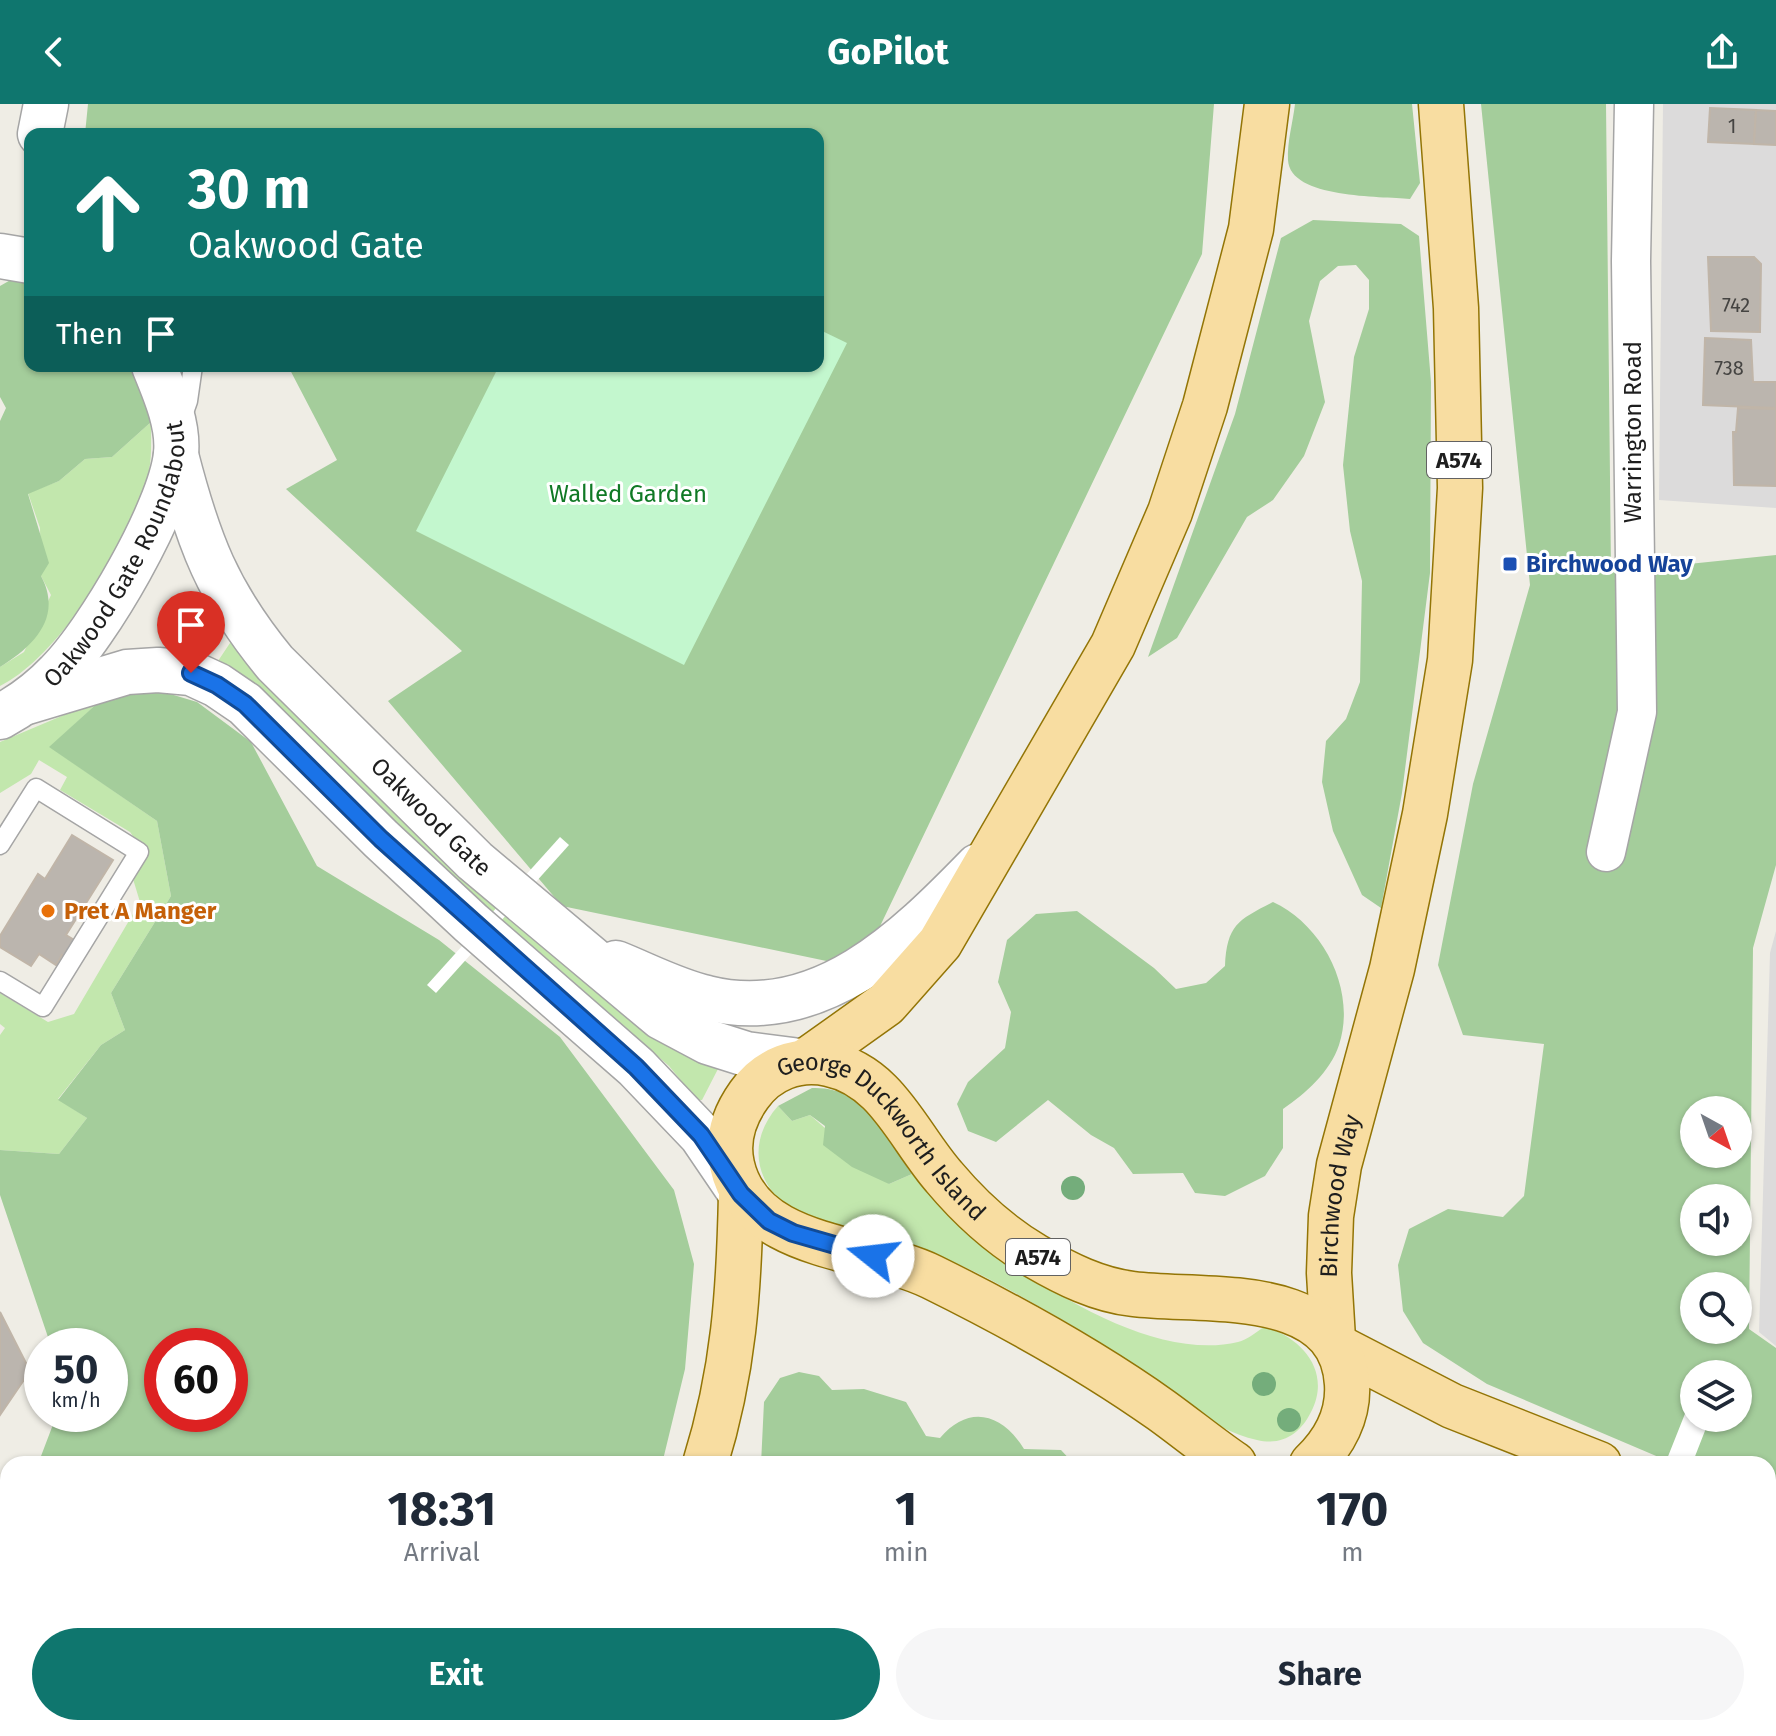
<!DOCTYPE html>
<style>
body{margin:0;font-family:"Fira Sans",sans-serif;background:#f6f6f7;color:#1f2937;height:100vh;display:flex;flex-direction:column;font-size:30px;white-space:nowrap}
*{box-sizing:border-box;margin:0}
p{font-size:26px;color:#747a83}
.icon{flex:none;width:44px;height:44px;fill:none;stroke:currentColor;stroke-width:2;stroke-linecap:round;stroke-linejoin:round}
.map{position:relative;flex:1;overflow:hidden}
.details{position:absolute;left:0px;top:1352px;width:1776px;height:280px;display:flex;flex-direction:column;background:#fff;border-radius:24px 24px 0 0;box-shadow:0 2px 6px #0004}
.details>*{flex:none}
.guide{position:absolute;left:24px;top:24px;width:800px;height:244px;border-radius:16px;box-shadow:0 2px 6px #0004;background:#0f766e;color:#fff;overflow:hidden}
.needle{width:52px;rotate:140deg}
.tools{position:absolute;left:1680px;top:992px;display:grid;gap:16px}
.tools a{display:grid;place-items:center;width:72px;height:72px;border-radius:50%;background:#fff;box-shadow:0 2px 6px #0004;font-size:40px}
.speed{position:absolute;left:24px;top:1224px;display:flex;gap:16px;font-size:40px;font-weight:700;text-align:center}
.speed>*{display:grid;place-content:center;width:104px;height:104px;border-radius:50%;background:#fff;box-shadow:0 2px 6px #0004;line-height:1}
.speed small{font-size:20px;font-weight:400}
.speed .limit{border:12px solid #d22;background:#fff;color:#111}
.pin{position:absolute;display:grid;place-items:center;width:68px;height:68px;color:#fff;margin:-82px -34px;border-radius:50% 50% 50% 0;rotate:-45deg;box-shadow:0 0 8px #0007}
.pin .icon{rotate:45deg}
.me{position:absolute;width:88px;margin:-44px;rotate:286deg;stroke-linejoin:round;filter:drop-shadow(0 0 6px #0008)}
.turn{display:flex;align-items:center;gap:28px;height:168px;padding:0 32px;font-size:36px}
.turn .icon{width:104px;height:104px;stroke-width:2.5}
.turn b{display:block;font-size:56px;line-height:68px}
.then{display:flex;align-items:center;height:76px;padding:0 32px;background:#0003;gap:16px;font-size:30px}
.eta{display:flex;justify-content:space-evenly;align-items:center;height:136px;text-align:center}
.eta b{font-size:48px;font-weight:700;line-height:56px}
.button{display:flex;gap:16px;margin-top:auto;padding:16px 32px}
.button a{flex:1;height:92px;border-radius:48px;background:#0f766e;color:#fff;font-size:32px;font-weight:700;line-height:92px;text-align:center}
.button a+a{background:#f6f6f7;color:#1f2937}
header{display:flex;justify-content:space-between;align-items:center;height:104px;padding:0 32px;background:#0f766e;color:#fff;font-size:36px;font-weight:700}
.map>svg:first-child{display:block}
.residential{fill:#dcdbdb}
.grass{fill:#c2e7ad}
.forest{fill:#a4cd9b;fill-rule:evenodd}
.park{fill:#c3f7ce}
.pier{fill:#fff}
.building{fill:#bbb5ae;stroke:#c0b5a8;stroke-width:2}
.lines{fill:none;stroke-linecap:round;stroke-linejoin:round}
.service-casing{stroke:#a5a5a5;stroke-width:21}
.minor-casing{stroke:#a5a5a5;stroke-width:41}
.tertiary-casing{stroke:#a5a5a5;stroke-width:47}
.primary-casing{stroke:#937506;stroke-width:47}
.service{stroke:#fff;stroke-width:18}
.minor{stroke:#fff;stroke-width:38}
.tertiary{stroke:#fff;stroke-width:44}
.primary{stroke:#f8dda1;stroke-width:44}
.tree{fill:#74ad7b}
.route-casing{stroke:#114b97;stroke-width:20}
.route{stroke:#1a73e8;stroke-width:14}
.transit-dot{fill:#1a4fb4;stroke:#fff;stroke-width:3}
.food-dot{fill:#e8710a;stroke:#fff;stroke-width:3}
.labels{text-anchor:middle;stroke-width:6;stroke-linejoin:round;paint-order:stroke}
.number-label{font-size:20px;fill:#454442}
.shield{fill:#fff;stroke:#626262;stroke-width:2}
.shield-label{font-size:22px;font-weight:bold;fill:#1e1e1e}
.street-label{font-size:24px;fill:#1e1e1e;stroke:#fff}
.park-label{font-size:24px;fill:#107925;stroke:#fff}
.transit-label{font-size:24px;font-weight:bold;fill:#164399;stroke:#fff;text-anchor:start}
.food-label{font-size:24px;font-weight:bold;fill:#c56008;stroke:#fff;text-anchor:start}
</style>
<header><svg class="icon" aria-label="back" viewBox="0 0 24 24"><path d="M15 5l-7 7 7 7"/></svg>GoPilot<svg class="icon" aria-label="share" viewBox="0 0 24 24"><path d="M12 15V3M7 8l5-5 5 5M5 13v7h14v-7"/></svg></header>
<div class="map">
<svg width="1776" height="1632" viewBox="0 0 1776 1632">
<rect width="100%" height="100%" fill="#efede5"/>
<g class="residential">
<polygon points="1663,0 1776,0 1776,404 1659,396"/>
<polygon points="1776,827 1776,1242 1759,1228 1770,849"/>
</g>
<g class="grass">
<path d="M151,318C151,335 152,351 149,367C135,432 60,553 0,582V563L24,548L51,491L41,472L40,424L28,389L59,377L85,355L112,353Z"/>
<polygon points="232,536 719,963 702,996 697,996 669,962 458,780 240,571 218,557"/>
<polygon points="102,595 50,643 157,717 171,792 111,889 125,926 101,941 58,995 87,1014 59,1050 0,1046 0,931 5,924 0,920 0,889 48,918 74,910 140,798 133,775 140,756 138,739 130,728 60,686 67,673 39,656 31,670 0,689 0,638"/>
<path d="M778,1002L792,1017L810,1011L889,1080L912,1070C974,1143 1135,1263 1238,1238C1247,1236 1256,1228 1264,1223C1302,1233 1332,1268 1311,1308C1300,1330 1282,1342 1257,1336C1209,1326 1167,1284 1128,1257C1083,1227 1035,1199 987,1174C951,1155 912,1142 874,1130C844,1121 801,1116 778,1094C751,1066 753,1030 778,1002Z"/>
</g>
<g class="forest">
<polygon points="88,0 1214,0 1202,150 860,864 562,802 388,597 462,547 286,385 337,356 288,262 818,262 818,30 85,30"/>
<path d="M1295,0H1412L1420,79L1410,95C1381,92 1290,95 1288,56C1287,38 1293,18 1295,0Z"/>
<path d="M1481,0H1606L1611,468L1776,451V761L1753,844L1749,1225L1776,1244V1403L1768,1400V1360H1675L1487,1280L1423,1239L1403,1207L1398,1161L1409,1125L1448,1105L1503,1113L1524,1092L1544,940L1463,931L1438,861L1473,680L1530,481ZM1694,1006H1738V1050H1694ZM1694,1094H1738V1138H1694ZM1694,1182H1738V1226H1694ZM1694,1270H1738V1314H1694Z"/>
<polygon points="1313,116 1401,120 1419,132 1431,278 1430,469 1402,689 1381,804 1362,791 1333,727 1322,678 1326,637 1346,615 1360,578 1362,477 1350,427 1343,361 1354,253 1369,205 1369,176 1356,161 1338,162 1320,177 1309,217 1325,298 1304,352 1273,396 1247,413 1177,534 1148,553 1235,310 1281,134"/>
<path d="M14,174L30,178V262H136L151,318L112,353L85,355L59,377L28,390L49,459L41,472C63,513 34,542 0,563V317L6,304L0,293V182Z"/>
<path d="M157,586L197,598L251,638L317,762L439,836L560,933L674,1086L694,1160L685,1265L662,1360H38L57,1310H110V1242H51L0,1091V1046L59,1050L87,1014L58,996L101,941L125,926L111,889L171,792L157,717L49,643L102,595ZM162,1242H230V1310H162Z"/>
<path d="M1273,798C1323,821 1357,886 1339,941C1330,968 1305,990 1283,1005V1044L1265,1072L1225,1092L1195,1089L1183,1069L1133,1070L1114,1044L1091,1031L1048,996L996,1038L968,1027L957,1000L968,978L1005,944L1011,908L998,878L1007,836L1036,810L1077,807L1154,864L1176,885L1206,879L1225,862C1227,821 1238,816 1273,798Z"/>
<path d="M812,984C867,982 885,1032 912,1070L889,1080L852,1063L823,1041L825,1022L810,1011L792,1017L778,1002Z"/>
<path d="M799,1268L819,1272L832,1286L864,1285L906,1298L926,1332L940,1334C968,1301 1001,1308 1024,1345L1061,1346L1074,1360H761L764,1298L780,1274Z"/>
<polygon points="1768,1553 1776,1557 1776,1632 1727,1632 1715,1624 1768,1624"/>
<polygon points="108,1624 556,1624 552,1632 112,1632"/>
<polygon points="615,1624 951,1624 943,1632 611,1632"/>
<polygon points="1023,1624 1657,1624 1649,1632 1015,1632"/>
</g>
<polygon class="park" points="818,225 847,239 684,561 416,427 499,262 818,262"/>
<g class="pier">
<polygon points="560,733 569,741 436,889 427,881"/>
<polygon points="1694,1287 1694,1314 1710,1314 1692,1360 1665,1360"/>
</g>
<g class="building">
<polygon points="1710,4 1756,6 1754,40 1708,38"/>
<polygon points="1756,6 1776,7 1776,41 1754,40"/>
<polygon points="1708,153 1754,153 1761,160 1760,228 1711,227"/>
<polygon points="1705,234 1751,236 1753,278 1776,278 1776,304 1703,301"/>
<polygon points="1738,304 1776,305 1776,382 1734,381 1733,328 1736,328"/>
<polygon points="72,731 113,756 66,831 81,840 70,856 62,851 56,861 39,850 31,862 0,843 0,832 38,770 45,775"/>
<polygon points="0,1208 30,1267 0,1311"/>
</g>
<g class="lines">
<g class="service-casing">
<g id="service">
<polyline points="182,314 188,297 193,262"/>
<polyline points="0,741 36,684 139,748 43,903 0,877"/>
<polyline points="0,1444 8,1469"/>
<polyline points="0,1537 8,1540"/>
<polyline points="53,1624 54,1632"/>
</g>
</g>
<g class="minor-casing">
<polyline id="minor" points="1606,748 1637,608 1631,157 1634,0"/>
</g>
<g class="tertiary-casing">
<g id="tertiary">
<polyline points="40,30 46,0"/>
<polyline points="0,152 30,157"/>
<path id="s1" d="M176,351C198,437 218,490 275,559L475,757L661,913L708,938L746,950L800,957"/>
<polyline points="27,598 127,568 158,566 191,569 217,581 245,600 381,735 471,819 636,963 701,1031 737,1084"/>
<path id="s2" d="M0,613C22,601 41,587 58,569C98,529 170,406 176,350C179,321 165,289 154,262"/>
<path d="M616,859C646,871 676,887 707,894C819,922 906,836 978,762"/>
</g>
</g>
<g class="primary-casing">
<g id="primary">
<polyline points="806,957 886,900 940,839 1113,541 1170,408 1205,302 1251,125 1267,0"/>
<path id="s3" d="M1333,1235L1329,1169L1331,1112L1339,1061L1392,865L1425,710L1450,556L1460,384L1456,204L1441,0"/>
<polyline points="1338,1243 1452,1302 1599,1360"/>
<path d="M705,1360C734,1267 739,1187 741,1090"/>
<path id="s4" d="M1234,1360C1209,1343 1186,1324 1161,1306C1089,1255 1011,1212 932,1173C867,1141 751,1147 732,1061C726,1035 734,1012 749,991C767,965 798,953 829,960C887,972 908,1032 944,1073C970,1104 1001,1132 1035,1152C1066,1170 1098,1186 1133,1190C1205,1199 1341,1179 1347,1280C1349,1311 1334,1339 1312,1360"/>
<polyline points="1768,1432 1776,1435"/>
<polyline points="1768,1491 1776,1494"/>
<polyline points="585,1632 589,1624"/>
<polyline points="986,1632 994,1624"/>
</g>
</g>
<use href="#service" class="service"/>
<use href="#minor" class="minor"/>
<use href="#tertiary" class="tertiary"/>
<use href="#primary" class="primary"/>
</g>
<g class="tree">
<circle cx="1073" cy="1084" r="12"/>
<circle cx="1264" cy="1280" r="12"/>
<circle cx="1289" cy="1316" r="12"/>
</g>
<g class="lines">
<g class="route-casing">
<polyline id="route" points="191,569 217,581 245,600 381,735 636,963 701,1031 741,1090 769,1117 793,1129 873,1152"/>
</g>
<use href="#route" class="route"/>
</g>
<rect class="transit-dot" x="1502" y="452" width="16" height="16" rx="4"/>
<circle class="food-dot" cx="48" cy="807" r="8"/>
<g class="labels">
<g class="number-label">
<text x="1732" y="29">1</text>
<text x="1736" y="208">742</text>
<text x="1729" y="271">738</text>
</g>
<g class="shield">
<rect x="1427" y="338" width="64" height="36" rx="6"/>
<rect x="1006" y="1135" width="64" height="36" rx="6"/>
</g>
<g class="shield-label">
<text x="1459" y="364">A574</text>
<text x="1038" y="1161">A574</text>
</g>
<g class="street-label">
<text transform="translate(1633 328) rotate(-90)" y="8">Warrington Road</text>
<text dy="8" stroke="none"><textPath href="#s2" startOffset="208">Oakwood Gate Roundabout</textPath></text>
<text dy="8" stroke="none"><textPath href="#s1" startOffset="452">Oakwood Gate</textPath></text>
<text dy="8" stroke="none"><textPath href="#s4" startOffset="846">George Duckworth Island</textPath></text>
<text dy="8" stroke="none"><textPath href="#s3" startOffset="144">Birchwood Way</textPath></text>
</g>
<g class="park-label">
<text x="628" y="398">Walled Garden</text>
</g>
<g class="transit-label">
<text x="1526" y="468">Birchwood Way</text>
</g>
<g class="food-label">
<text x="64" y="815">Pret A Manger</text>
</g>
</g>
</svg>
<div class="tools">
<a><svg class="needle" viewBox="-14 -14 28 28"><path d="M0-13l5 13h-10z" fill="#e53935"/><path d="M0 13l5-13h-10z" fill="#747a83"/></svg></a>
<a><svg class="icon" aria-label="sound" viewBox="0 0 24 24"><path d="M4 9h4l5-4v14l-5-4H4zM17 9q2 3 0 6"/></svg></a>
<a><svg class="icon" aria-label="search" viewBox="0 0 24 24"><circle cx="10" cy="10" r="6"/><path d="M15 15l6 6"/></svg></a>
<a><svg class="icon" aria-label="layers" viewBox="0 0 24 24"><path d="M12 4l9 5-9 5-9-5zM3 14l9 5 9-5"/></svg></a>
</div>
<div class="speed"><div>50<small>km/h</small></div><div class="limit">60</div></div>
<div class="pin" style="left:191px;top:569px;background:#d93025"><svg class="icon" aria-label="arrive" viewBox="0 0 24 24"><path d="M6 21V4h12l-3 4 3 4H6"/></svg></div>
<svg class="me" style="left:873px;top:1152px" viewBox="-20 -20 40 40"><circle r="19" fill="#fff"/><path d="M0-13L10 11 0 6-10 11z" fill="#1a73e8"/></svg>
<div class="guide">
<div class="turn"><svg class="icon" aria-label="ahead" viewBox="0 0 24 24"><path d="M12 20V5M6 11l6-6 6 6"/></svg><div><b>30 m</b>Oakwood Gate</div></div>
<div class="then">Then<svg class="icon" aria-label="arrive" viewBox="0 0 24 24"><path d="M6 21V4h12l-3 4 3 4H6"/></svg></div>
</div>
<section class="details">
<div class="eta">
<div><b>18:31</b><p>Arrival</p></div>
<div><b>1</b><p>min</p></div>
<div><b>170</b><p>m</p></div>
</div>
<div class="button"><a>Exit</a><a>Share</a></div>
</section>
</div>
